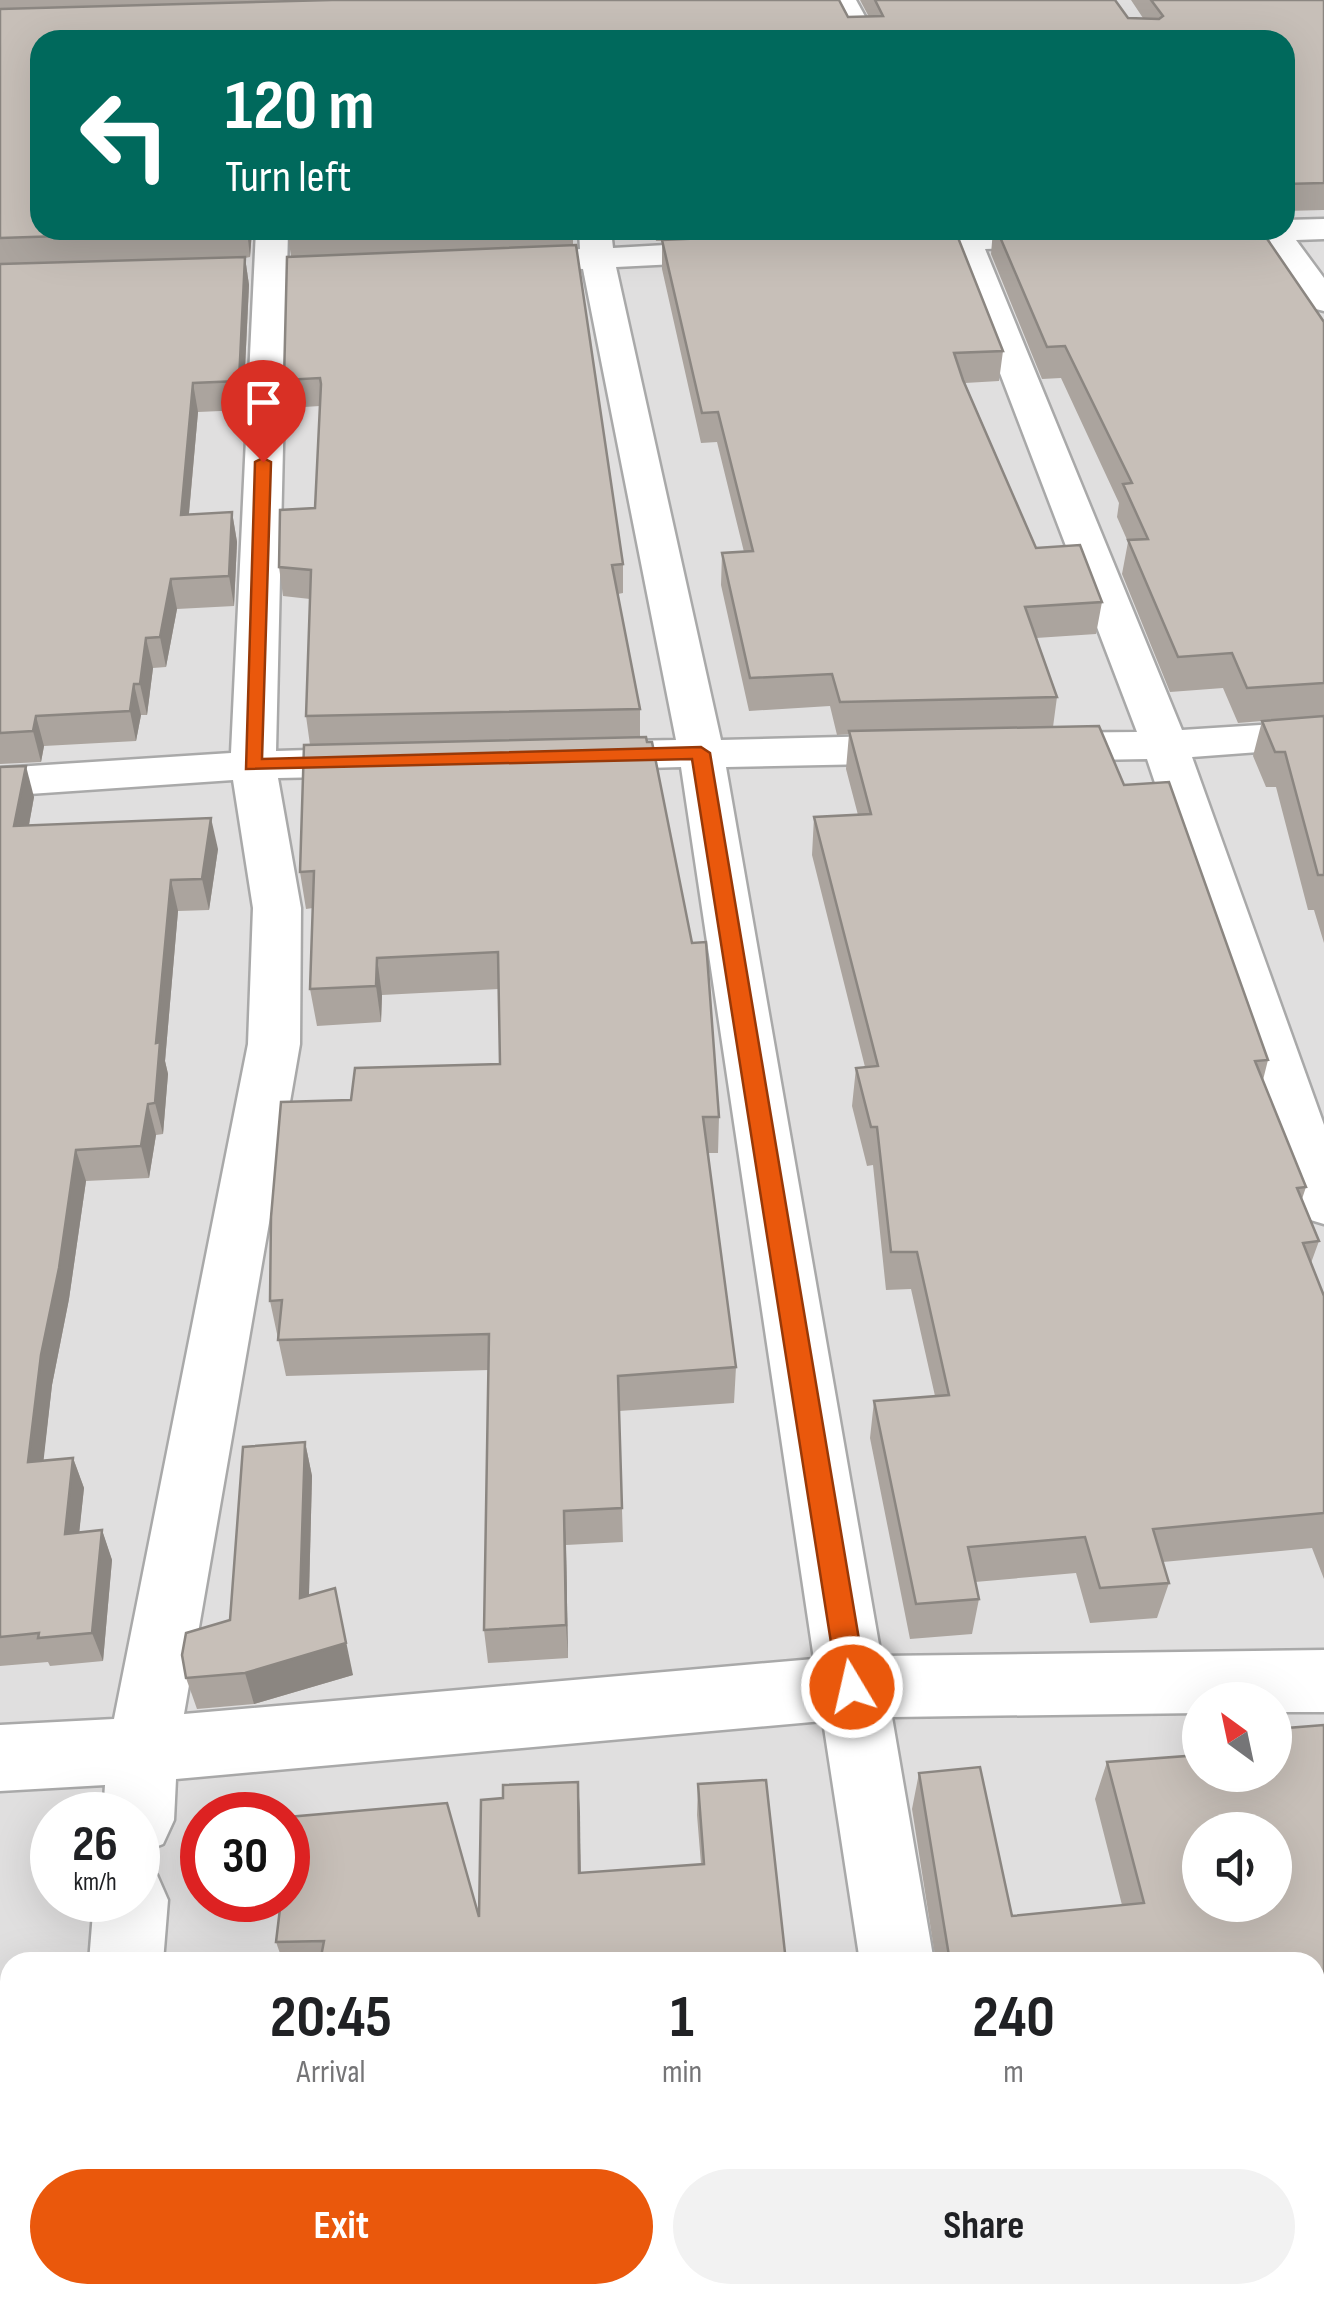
<!DOCTYPE html>
<style>
body{margin:0;font-family:"Sofia Sans Condensed",sans-serif;background:#f2f2f2;color:#202124;height:100vh;display:flex;flex-direction:column;font-size:38px;white-space:nowrap}
*{box-sizing:border-box;margin:0}
p{font-size:32px;color:#757577}
.icon{flex:none;width:55px;height:55px;fill:none;stroke:currentColor;stroke-width:2;stroke-linecap:round;stroke-linejoin:round}
.map{position:relative;flex:1;overflow:hidden}
.side{position:absolute;left:0px;top:1952px;width:1325px;height:352px;display:flex;flex-direction:column;background:#fff;border-radius:30px 30px 0 0;box-shadow:0 10px 40px #0002}
.side>*{flex:none}
.guide{position:absolute;left:30px;top:30px;width:1265px;height:210px;border-radius:30px;box-shadow:0 10px 40px #0002;background:#00695c;color:#fff;overflow:hidden}
.needle{width:65px;rotate:327deg}
.controls{position:absolute;left:1182px;top:1682px;display:grid;gap:20px}
.controls a{display:grid;place-items:center;width:110px;height:110px;border-radius:50%;background:#fff;box-shadow:0 10px 40px #0002;font-size:50px}
.speed{position:absolute;left:30px;top:1792px;display:flex;gap:20px;font-size:50px;font-weight:700;text-align:center}
.speed>*{display:grid;place-content:center;width:130px;height:130px;border-radius:50%;background:#fff;box-shadow:0 10px 40px #0002;line-height:1}
.speed small{font-size:25px;font-weight:400}
.speed .limit{border:15px solid #d22;background:#fff;color:#111}
.pin{position:absolute;display:grid;place-items:center;width:85px;height:85px;color:#fff;margin:-102px -42px;border-radius:50% 50% 50% 0;rotate:-45deg;box-shadow:0 0 10px #0007}
.pin .icon{rotate:45deg}
.me{position:absolute;width:110px;margin:-55px;rotate:351deg;stroke-linejoin:round;filter:drop-shadow(0 0 8px #0008)}
.turn{display:flex;align-items:center;gap:35px;height:210px;padding:0 30px;font-size:45px}
.turn .icon{width:130px;height:130px;stroke-width:2.5}
.turn b{display:block;font-size:70px;line-height:85px}
.eta{display:flex;justify-content:space-evenly;align-items:center;height:170px;text-align:center}
.eta b{font-size:60px;font-weight:700;line-height:70px}
.button{display:flex;gap:20px;margin-top:auto;padding:20px 30px}
.button a{flex:1;height:115px;border-radius:60px;background:#ea580c;color:#fff;font-size:40px;font-weight:700;line-height:115px;text-align:center}
.button a+a{background:#f2f2f2;color:#202124}
.map>svg:first-child{display:block}
.residential{fill:#e0dfdf;fill-rule:evenodd}
.lines{fill:none;stroke-linecap:round;stroke-linejoin:round}
.minor-casing{stroke:#a9a9a9;stroke-width:5}
.minor{fill:#fff;fill-rule:evenodd}
.wall{fill:#aba49e;fill-rule:evenodd}
.shaded-wall{fill:#8b8681}
.building{fill:#c7bfb8;stroke:#8b8681;stroke-width:2.5;fill-rule:evenodd}
.route{fill:#ea580c;stroke:#983908;stroke-width:2.5}
</style>
<div class="map">
<svg width="1324" height="2304" viewBox="0 0 1324 2304">
<rect width="100%" height="100%" fill="#f2efe9"/>
<path class="residential" d="M0,0H1324V2304H0ZM40,40H1285V230H40ZM1200,1700H1275V1775H1200ZM52,1815H138V1900H52ZM202,1815H288V1900H202ZM1200,1830H1275V1905H1200ZM10,1962H1315V2295H10Z"/>
<g class="lines">
<g class="minor-casing">
<g id="minor">
<polygon points="830,0 856,0 878,40 850,40"/>
<polygon points="1324,219 1324,239 1296,240 1324,278 1324,311 1312,308 1263,240 1187,243 1176,240 1171,233 1285,230 1285,220"/>
<polygon points="256,230 288,230 276,751 377,748 393,752 400,762 393,772 377,776 278,778 301,908 300,1044 184,1714 814,1659 681,767 577,770 561,766 554,756 561,746 577,742 676,740 583,269 551,267 546,260 551,253 580,249 579,230 611,230 613,248 736,241 748,244 752,251 748,258 736,261 616,267 721,740 921,735 937,739 944,749 937,759 921,763 726,767 881,1656 1324,1650 1324,1712 1275,1712 1275,1700 1200,1700 1200,1713 892,1717 934,1962 860,1962 823,1721 176,1779 174,1820 163,1844 138,1854 138,1815 103,1815 105,1785 0,1791 0,1725 114,1719 248,1044 253,908 233,780 0,796 0,768 231,753"/>
<polygon points="945,230 1078,230 1082,236 1077,243 1066,246 985,249 1182,730 1324,721 1324,747 1192,757 1324,1125 1324,1224 1304,1218 1296,1203 1147,759 1032,761 1016,757 1009,747 1016,737 1032,733 1137,732 953,250 870,250 866,243 870,236"/>
<polygon points="138,1867 157,1875 168,1900 163,1962 89,1962 94,1900 138,1900"/>
<polygon points="57,2295 141,2295 140,2304 56,2304"/>
<polygon points="908,2295 992,2295 993,2304 909,2304"/>
</g>
</g>
<use href="#minor" class="minor"/>
</g>
<g class="wall">
<polygon points="0,0 839,0 848,17 869,17 860,0 1115,0 1128,18 1143,18 1131,0 1324,0 1324,210 1285,211 1285,40 40,40 252,230 250,257 245,258 249,285 243,410 198,412 189,514 232,512 237,542 234,606 177,609 166,667 153,668 147,715 141,715 136,741 44,746 41,762 0,764"/>
<polygon points="287,230 573,230 573,245 623,564 623,593 618,594 640,709 640,738 719,1117 718,1153 708,1153 736,1367 734,1403 619,1411 623,1542 566,1545 568,1658 488,1663 484,1630 489,1370 286,1376 270,1301 351,1100 500,1064 499,989 382,995 381,1022 317,1026 310,989 313,908 306,909 300,872 310,745 306,716 310,599 283,596 279,567 315,508 320,406 288,408 284,380 291,256"/>
<polygon points="654,230 872,230 1003,351 999,381 965,383 1036,548 1102,602 1096,634 1036,638 1057,697 1053,727 1124,785 1268,1060 1263,1080 1306,1187 1302,1199 1319,1241 1311,1263 1324,1296 1324,1579 1312,1548 1163,1562 1169,1583 1157,1618 1090,1623 1076,1573 975,1582 979,1599 972,1634 910,1639 870,1438 874,1401 935,1396 911,1289 886,1290 873,1165 867,1166 852,1106 856,1068 865,1067 812,855 814,817 858,815 846,769 849,734 837,735 830,706 749,711 721,585 722,553 744,552 717,442 701,443 662,269 662,241 656,241"/>
<polygon points="993,230 1324,322 1324,943 1314,910 1308,910 1276,787 1266,787 1253,756 1262,721 1238,723 1223,688 1170,692 1122,574 1128,542 1117,517 1119,503 1061,378 1042,379 991,254"/>
<polygon points="0,767 34,797 29,825 218,849 209,910 178,911 165,1061 168,1074 163,1134 156,1135 149,1178 86,1181 69,1299 52,1385 43,1461 73,1458 84,1488 79,1532 102,1530 112,1560 103,1661 50,1666 48,1662 0,1666"/>
<polygon points="305,1442 312,1476 309,1596 353,1675 254,1704 197,1709 186,1678 230,1620"/>
<path d="M1324,1725V2304H995L994,2295H1315V1962H936L912,1809L919,1773L980,1767L1012,1916L1122,1905L1095,1799L1107,1762L1186,1756L1194,1737H1200V1775H1275V1729ZM1200,1830H1275V1905H1200Z"/>
<polygon points="578,1782 581,1873 701,1864 697,1815 698,1784 786,1962 283,1962 276,1942 280,1909 221,1915 216,1900 288,1900 479,1917 503,1798"/>
</g>
<g class="shaded-wall">
<polygon points="247,230 252,230 250,257"/>
<polygon points="245,257 249,285 243,410 239,381"/>
<polygon points="193,383 198,412 186,545 181,515"/>
<polygon points="232,512 237,542 234,606 229,576"/>
<polygon points="171,579 177,609 166,667 160,637"/>
<polygon points="146,638 153,668 147,715 140,684"/>
<polygon points="134,684 141,715 136,741 130,711"/>
<polygon points="36,716 44,746 41,762 33,731"/>
<polygon points="26,766 34,797 23,857 14,826"/>
<polygon points="211,818 218,849 209,910 202,879"/>
<polygon points="171,880 178,911 165,1061 168,1074 163,1134 155,1103 156,1043"/>
<polygon points="377,958 382,995 381,1022 376,986"/>
<polygon points="148,1104 156,1135 149,1178 141,1146"/>
<polygon points="76,1150 86,1181 69,1299 52,1385 40,1492 28,1462 41,1355"/>
<polygon points="305,1442 312,1476 308,1631 300,1598"/>
<polygon points="73,1458 84,1488 76,1563 65,1534"/>
<polygon points="564,1511 566,1545 568,1658 566,1625"/>
<polygon points="102,1530 112,1560 103,1661 92,1633"/>
<polygon points="335,1588 353,1675 254,1704 245,1673"/>
<polygon points="578,1782 580,1813 581,1902 579,1873"/>
<polygon points="0,2059 3,2064 0,2093"/>
</g>
<g class="building">
<polygon points="332,0 839,0 848,17 883,16 875,0 1115,0 1128,18 1159,19 1163,16 1151,0 1324,0 1324,183 1285,184 1285,40 40,40 40,230 247,230 0,238 0,9"/>
<polygon points="883,230 955,230 1003,351 954,353 963,380 1036,548 1080,545 1102,602 1025,607 1057,697 840,702 832,674 750,678 722,553 753,551 718,412 702,413 662,240"/>
<polygon points="997,230 1261,230 1324,322 1324,683 1247,688 1232,653 1178,657 1128,540 1148,539 1123,484 1132,483 1065,346 1047,347"/>
<polygon points="576,245 623,564 612,565 640,709 306,716 311,570 279,567 280,510 315,508 321,384 320,378 284,380 287,257"/>
<polygon points="245,257 239,381 193,383 181,515 232,512 229,576 171,579 160,637 146,638 140,684 134,684 130,711 36,716 33,731 0,733 0,264"/>
<polygon points="1324,716 1324,875 1318,875 1285,752 1275,752 1262,721"/>
<polygon points="1099,726 1124,785 1169,782 1268,1060 1255,1061 1306,1187 1297,1188 1319,1241 1303,1243 1324,1296 1324,1513 1153,1529 1169,1583 1100,1588 1085,1537 968,1547 979,1599 916,1604 874,1401 949,1395 917,1252 891,1252 877,1127 871,1127 856,1068 878,1066 814,817 871,814 849,731"/>
<polygon points="646,737 647,742 652,742 692,943 706,942 719,1117 703,1117 736,1367 618,1376 622,1508 564,1511 566,1625 484,1630 489,1334 278,1340 282,1300 270,1301 271,1217 281,1102 351,1100 355,1068 500,1064 498,952 377,958 376,986 310,989 314,871 300,872 304,745"/>
<polygon points="26,766 14,826 211,818 202,879 171,880 156,1043 160,1042 155,1103 148,1104 141,1146 76,1150 59,1268 41,1355 28,1462 73,1458 65,1534 102,1530 92,1633 38,1638 39,1633 0,1637 0,767"/>
<polygon points="305,1442 300,1598 335,1588 346,1643 245,1673 186,1678 182,1655 186,1633 230,1620 243,1447"/>
<path d="M1324,1725V2304H1011L1010,2295H1315V1962H950L919,1773L980,1767L1012,1916L1144,1903L1107,1762L1199,1755L1194,1737H1200V1775H1275V1729ZM1200,1830H1275V1905H1200Z"/>
<polygon points="766,1780 786,1962 320,1962 324,1941 276,1942 281,1900 288,1900 288,1817 447,1803 479,1917 481,1800 503,1798 503,1785 578,1782 579,1873 704,1864 698,1784"/>
<polygon points="166,2295 780,2295 781,2304 165,2304"/>
</g>
<polygon class="route" points="263,458 271,462 262,759 701,747 710,753 867,1687 862,1696 852,1700 843,1696 838,1687 692,759 246,769 255,462"/>
</svg>
<div class="controls">
<a><svg class="needle" viewBox="-14 -14 28 28"><path d="M0-13l5 13h-10z" fill="#e53935"/><path d="M0 13l5-13h-10z" fill="#757577"/></svg></a>
<a><svg class="icon" aria-label="sound" viewBox="0 0 24 24"><path d="M4 9h4l5-4v14l-5-4H4zM17 9q2 3 0 6"/></svg></a>
</div>
<div class="speed"><div>26<small>km/h</small></div><div class="limit">30</div></div>
<div class="pin" style="left:263px;top:462px;background:#d93025"><svg class="icon" aria-label="arrive" viewBox="0 0 24 24"><path d="M6 21V4h12l-3 4 3 4H6"/></svg></div>
<svg class="me" style="left:852px;top:1687px" viewBox="-20 -20 40 40"><circle r="17" fill="#ea580c" stroke="#fff" stroke-width="3"/><path d="M0-11L8 9 0 5-8 9z" fill="#fff"/></svg>
<div class="guide">
<div class="turn"><svg class="icon" aria-label="left" viewBox="0 0 24 24"><path d="M17 20v-9H6M10 6l-5 5 5 5"/></svg><div><b>120 m</b>Turn left</div></div>
</div>
<section class="side">
<div class="eta">
<div><b>20:45</b><p>Arrival</p></div>
<div><b>1</b><p>min</p></div>
<div><b>240</b><p>m</p></div>
</div>
<div class="button"><a>Exit</a><a>Share</a></div>
</section>
</div>
